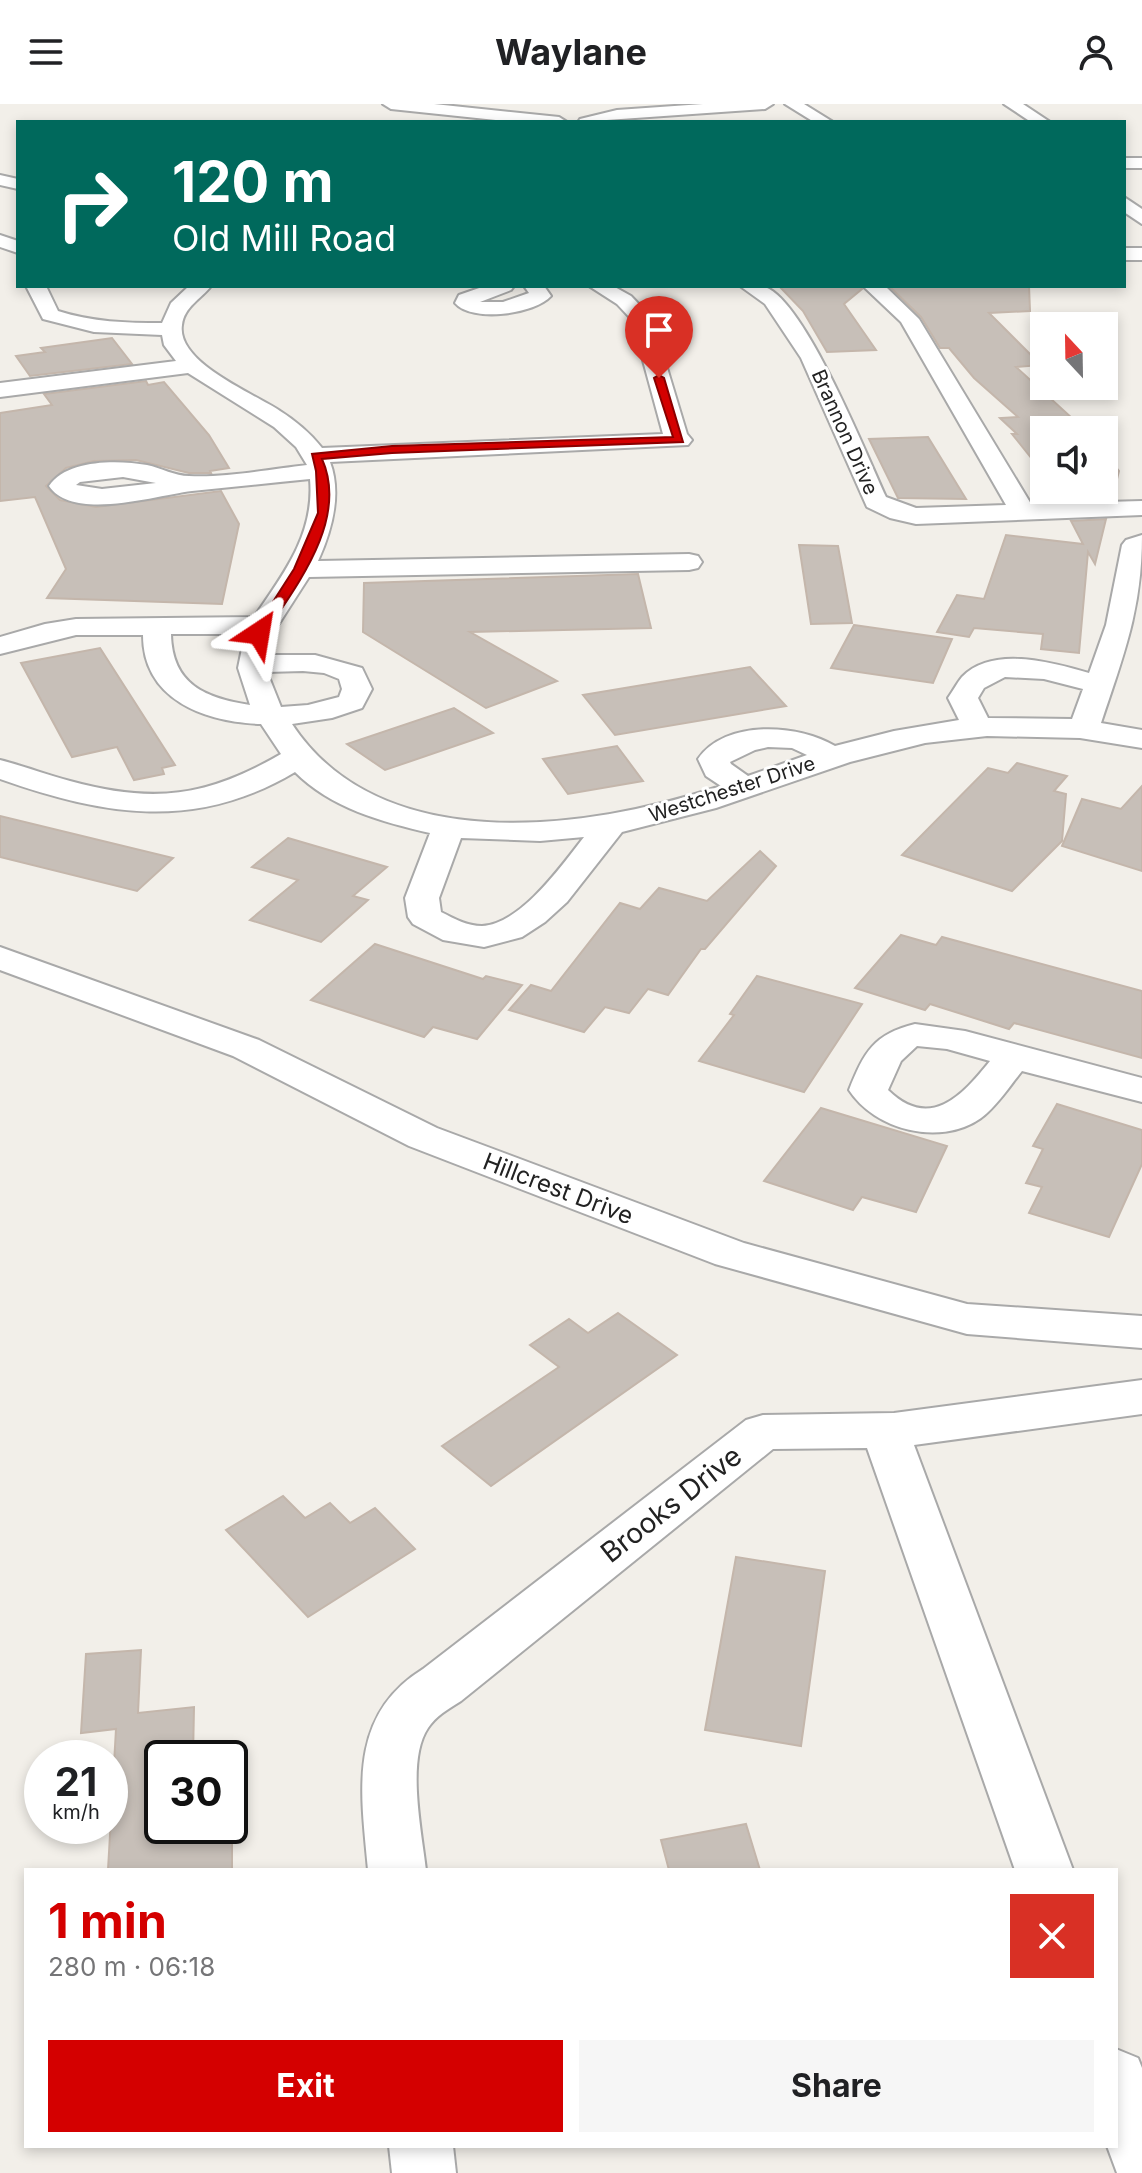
<!DOCTYPE html>
<meta charset="utf-8">
<style>
body{margin:0;font-family:Inter,sans-serif;background:#f6f6f6;color:#202124;height:100vh;display:flex;flex-direction:column;font-size:30px;white-space:nowrap}
*{box-sizing:border-box;margin:0}
p{font-size:26px;color:#757577}
.icon{flex:none;width:44px;height:44px;fill:none;stroke:currentColor;stroke-width:2;stroke-linecap:round;stroke-linejoin:round}
.map{position:relative;flex:1;overflow:hidden}
.drawer{position:absolute;left:24px;top:1764px;width:1094px;height:280px;display:flex;flex-direction:column;background:#fff;border-radius:0px;box-shadow:0 4px 12px #0003}
.drawer>*{flex:none}
.top-card{position:absolute;left:16px;top:16px;width:1110px;height:168px;border-radius:0px;box-shadow:0 4px 12px #0003;background:#00695c;color:#fff;overflow:hidden}
.needle{width:52px;rotate:338deg}
.fabs{position:absolute;left:1030px;top:208px;display:grid;gap:16px}
.fabs a{display:grid;place-items:center;width:88px;height:88px;border-radius:0px;background:#fff;box-shadow:0 4px 12px #0003;font-size:40px}
.speed{position:absolute;left:24px;top:1636px;display:flex;gap:16px;font-size:40px;font-weight:700;text-align:center}
.speed>*{display:grid;place-content:center;width:104px;height:104px;border-radius:50%;background:#fff;box-shadow:0 4px 12px #0003;line-height:1}
.speed small{font-size:20px;font-weight:400}
.speed .limit{border:4px solid #111;border-radius:12px;background:#fff;color:#111}
.pin{position:absolute;display:grid;place-items:center;width:68px;height:68px;color:#fff;margin:-82px -34px;border-radius:50% 50% 50% 0;rotate:-45deg;box-shadow:0 0 8px #0007}
.pin .icon{rotate:45deg}
.me{position:absolute;width:88px;margin:-44px;rotate:33deg;stroke-linejoin:round;filter:drop-shadow(0 0 6px #0008)}
.turn{display:flex;align-items:center;gap:28px;height:168px;padding:0 24px;font-size:36px}
.turn .icon{width:104px;height:104px;stroke-width:2.5}
.turn b{display:block;font-size:56px;line-height:68px}
.round{display:grid;place-items:center;flex:none;width:84px;height:84px;border-radius:0px;background:#f6f6f6}
.head{display:flex;align-items:center;justify-content:space-between;height:136px;padding:0 24px}
h1{font-size:48px;font-weight:700;line-height:60px;color:#d40000}
.cta{display:flex;gap:16px;margin-top:auto;padding:16px 24px}
.cta a{flex:1;height:92px;border-radius:0px;background:#d40000;color:#fff;font-size:32px;font-weight:700;line-height:92px;text-align:center}
.cta a+a{background:#f6f6f6;color:#202124}
header{display:flex;justify-content:space-between;align-items:center;height:104px;padding:0 24px;background:#fff;font-size:36px;font-weight:700}
.map>svg:first-child{display:block}
.building{fill:#c7bfb8;stroke:#c4b6ab;stroke-width:2}
.lines{fill:none;stroke-linecap:round;stroke-linejoin:round}
.minor-casing{stroke:#a9a9a9;stroke-width:4}
.minor{fill:#fff;fill-rule:evenodd}
.route{fill:#d40000;stroke:#8a0000;stroke-width:2}
.labels{text-anchor:middle;stroke-width:6;stroke-linejoin:round;paint-order:stroke}
.far-street-label{font-size:20px;fill:#222;stroke:#fff}
.street-label{font-size:24px;fill:#222;stroke:#fff}
.near-street-label{font-size:28px;fill:#222;stroke:#fff}
</style>
<header><svg class="icon" aria-label="menu" viewBox="0 0 24 24"><path d="M4 6h16M4 12h16M4 18h16"/></svg>Waylane<svg class="icon" aria-label="person" viewBox="0 0 24 24"><circle cx="12" cy="8" r="4"/><path d="M4 21q1-7 8-7t8 7"/></svg></header>
<div class="map">
<svg width="1142" height="2069" viewBox="0 0 1142 2069">
<rect width="100%" height="100%" fill="#f2efe9"/>
<g class="building">
<polygon points="779,182 860,182 862,185 844,200 876,246 827,248 803,207"/>
<polygon points="889,182 1029,182 1030,207 989,209 1041,261 1016,263 1085,326 1044,326 1044,370 1012,330 1017,330 1000,314 1018,313 974,274 949,244 940,244 921,213"/>
<polygon points="112,234 132,260 30,272 16,252 45,248 41,244"/>
<polygon points="146,277 148,281 164,278 209,331 229,364 210,367 211,369 189,369 136,356 94,357 66,364 46,382 60,396 96,403 221,387 239,420 222,500 47,494 66,465 35,393 0,397 0,309 52,301 44,290"/>
<polygon points="928,333 966,395 898,394 869,335"/>
<polygon points="1104,349 1119,367 1112,395 1059,396 1053,386 1104,386"/>
<polygon points="1106,415 1095,460 1088,448 1079,549 1041,545 1043,530 974,524 969,533 937,528 957,491 984,495 1006,431 1083,440 1071,417"/>
<polygon points="799,441 838,442 852,519 811,520"/>
<polygon points="638,470 651,524 470,528 557,577 486,604 363,528 364,479"/>
<polygon points="854,521 952,535 933,579 831,564"/>
<polygon points="100,544 175,661 162,664 164,670 134,676 117,643 72,653 21,559"/>
<polygon points="750,563 786,602 615,631 583,591"/>
<polygon points="454,604 493,629 385,666 347,640"/>
<polygon points="617,642 643,677 568,690 543,655"/>
<polygon points="1017,659 1067,672 1054,687 1066,690 1062,737 1012,787 902,751 988,664 1008,669"/>
<polygon points="1142,682 1142,767 1062,742 1082,695 1121,705"/>
<polygon points="0,712 173,754 137,787 0,753"/>
<polygon points="288,734 387,763 353,792 368,796 321,838 250,816 298,776 252,763"/>
<polygon points="760,747 776,762 705,845 701,845 668,891 648,885 629,909 605,903 584,928 509,906 531,881 551,887 620,799 640,805 659,784 707,797"/>
<polygon points="901,831 936,841 942,833 1142,887 1142,954 1014,919 1009,925 930,900 925,906 855,884"/>
<polygon points="375,840 483,875 486,872 522,881 477,935 433,923 424,933 311,896"/>
<polygon points="757,872 862,900 804,988 699,957 734,911 730,910"/>
<polygon points="1057,1000 1142,1026 1142,1060 1109,1133 1029,1109 1042,1083 1026,1079 1043,1045 1033,1042"/>
<polygon points="821,1004 947,1042 916,1108 862,1093 853,1106 764,1077"/>
<polygon points="618,1209 677,1251 491,1382 442,1342 559,1263 530,1241 569,1215 588,1229"/>
<polygon points="283,1392 305,1414 330,1399 350,1419 375,1404 415,1445 308,1513 226,1426"/>
<polygon points="736,1453 825,1467 801,1642 705,1626"/>
<polygon points="141,1546 138,1609 194,1603 193,1654 162,1654 162,1722 232,1722 232,1766 108,1766 116,1625 81,1629 86,1550"/>
<polygon points="746,1720 760,1766 669,1766 661,1736"/>
</g>
<g class="lines">
<g class="minor-casing">
<g id="minor">
<polygon points="383,0 434,0 559,13 567,18 515,18 391,5"/>
<polygon points="703,0 773,0 765,5 578,18 580,15 617,6"/>
<polygon points="785,0 804,0 833,18 814,18"/>
<polygon points="1004,0 1023,0 1050,18 1031,18"/>
<rect x="1124" y="54" width="18" height="10"/>
<polygon points="0,71 18,75 18,85 0,81"/>
<polygon points="1124,93 1142,105 1142,120 1124,108"/>
<polygon points="0,131 18,137 18,149 0,143"/>
<rect x="1124" y="144" width="18" height="12"/>
<path d="M26,182H46L58,207C92,218 127,219 162,219L171,199L189,182H211C201,195 184,203 182,221C176,259 255,290 280,307C296,317 310,329 322,344L663,330L632,216L617,200L589,182H613L631,192L652,214L687,330L692,336L688,341L330,358C342,390 332,426 318,457L689,450L698,452L702,458L698,464L689,466L309,473L275,526L267,551H315L362,564L372,585L362,604L332,614L292,620C381,755 588,726 721,682L706,672L698,655C725,615 799,620 835,642L894,627L959,616L948,594C953,587 957,579 962,573C993,541 1053,559 1089,569L1106,521L1122,441L1126,436L1142,431C1142,505 1124,550 1101,619L1142,626V644L1080,634L987,632L925,639L850,658L716,704L622,728L567,798L545,818L522,833L484,843L443,836L413,820L408,813L405,794L430,729C382,718 331,704 295,668C196,727 105,712 0,675V656C24,662 47,671 70,677C154,700 207,693 281,650L261,620C205,618 143,596 143,531H76L0,550V533L45,520L76,515L254,513C283,471 315,430 310,375C271,379 231,383 192,387C157,391 73,418 49,382C67,355 118,356 147,361C161,364 175,372 189,372C224,374 272,365 307,361L296,343L274,323L188,269L0,293V279L176,257L164,241L162,231L94,228L43,215ZM123,373L156,379L102,385L76,381L80,378ZM171,530H245L238,564L250,601C206,594 172,581 171,530ZM303,567L324,569L339,575L342,585L339,593L308,601L281,603L267,568ZM1005,573L1044,575L1083,585L1072,615L988,614L978,594L984,584ZM768,643L792,644L807,651L748,672L731,660L730,658L755,646ZM584,733C562,761 521,820 482,822C467,822 455,815 441,808L439,794L461,734L540,737Z"/>
<path d="M485,182H514L511,186L480,198H503L529,189L524,182H544L551,192C535,210 472,219 455,199L459,191Z"/>
<path d="M740,182C747,182 758,180 765,183C805,197 867,352 886,393L916,404L1006,401L901,218L863,182H885L919,215L1031,400L1142,397V411L916,420L890,414L867,403L801,254L765,200Z"/>
<polygon points="0,843 259,936 437,1024 744,1139 967,1200 1142,1212 1142,1244 967,1230 715,1160 409,1042 233,952 0,866"/>
<path d="M915,920L965,927L1142,974V998L1022,967C1009,983 997,1002 981,1014C940,1043 875,1026 849,986C864,948 874,930 915,920ZM917,942L947,945L990,957C962,992 930,1027 888,986L901,957Z"/>
<path d="M1142,1276V1310L914,1341L1073,1766H1015L867,1344L773,1345L461,1597C448,1605 436,1612 428,1624C406,1656 422,1729 426,1766H368C361,1689 347,1612 423,1565L746,1316L763,1311L894,1309Z"/>
<polygon points="1116,1945 1138,1954 1142,1964 1142,2069 1117,2069 1107,2042 1116,2042"/>
<polygon points="389,2042 453,2042 456,2069 392,2069"/>
</g>
</g>
<use href="#minor" class="minor"/>
</g>
<path class="route" d="M659,271L664,274L683,338L392,349L322,355C349,416 296,482 264,531L253,529L294,465L318,409L316,367L312,350L392,342L673,333L654,274Z"/>
<g class="labels">
<g class="far-street-label">
<text transform="translate(845 328) rotate(66)" y="7">Brannon Drive</text>
<text transform="translate(732 685) rotate(-18)" y="7">Westchester Drive</text>
</g>
<g class="street-label">
<text transform="translate(558 1085) rotate(21)" y="8">Hillcrest Drive</text>
</g>
<g class="near-street-label">
<text transform="translate(671 1400) rotate(-38)" y="10">Brooks Drive</text>
</g>
</g>
</svg>
<div class="fabs">
<a><svg class="needle" viewBox="-14 -14 28 28"><path d="M0-13l5 13h-10z" fill="#e53935"/><path d="M0 13l5-13h-10z" fill="#757577"/></svg></a>
<a><svg class="icon" aria-label="sound" viewBox="0 0 24 24"><path d="M4 9h4l5-4v14l-5-4H4zM17 9q2 3 0 6"/></svg></a>
</div>
<div class="speed"><div>21<small>km/h</small></div><div class="limit">30</div></div>
<div class="pin" style="left:659px;top:274px;background:#d93025"><svg class="icon" aria-label="arrive" viewBox="0 0 24 24"><path d="M6 21V4h12l-3 4 3 4H6"/></svg></div>
<svg class="me" style="left:259px;top:529px" viewBox="-20 -20 40 40"><path d="M0-17L14 15 0 8-14 15z" fill="#d40000" stroke="#fff" stroke-width="4"/></svg>
<div class="top-card">
<div class="turn"><svg class="icon" aria-label="right" viewBox="0 0 24 24"><path d="M7 20v-9h11M14 6l5 5-5 5"/></svg><div><b>120 m</b>Old Mill Road</div></div>
</div>
<section class="drawer">
<div class="head"><div><h1>1 min</h1><p>280 m · 06:18</p></div><a class="round" style="background:#d93025;color:#fff"><svg class="icon" aria-label="close" viewBox="0 0 24 24"><path d="M6 6l12 12M18 6L6 18"/></svg></a></div>
<div class="cta"><a>Exit</a><a>Share</a></div>
</section>
</div>
